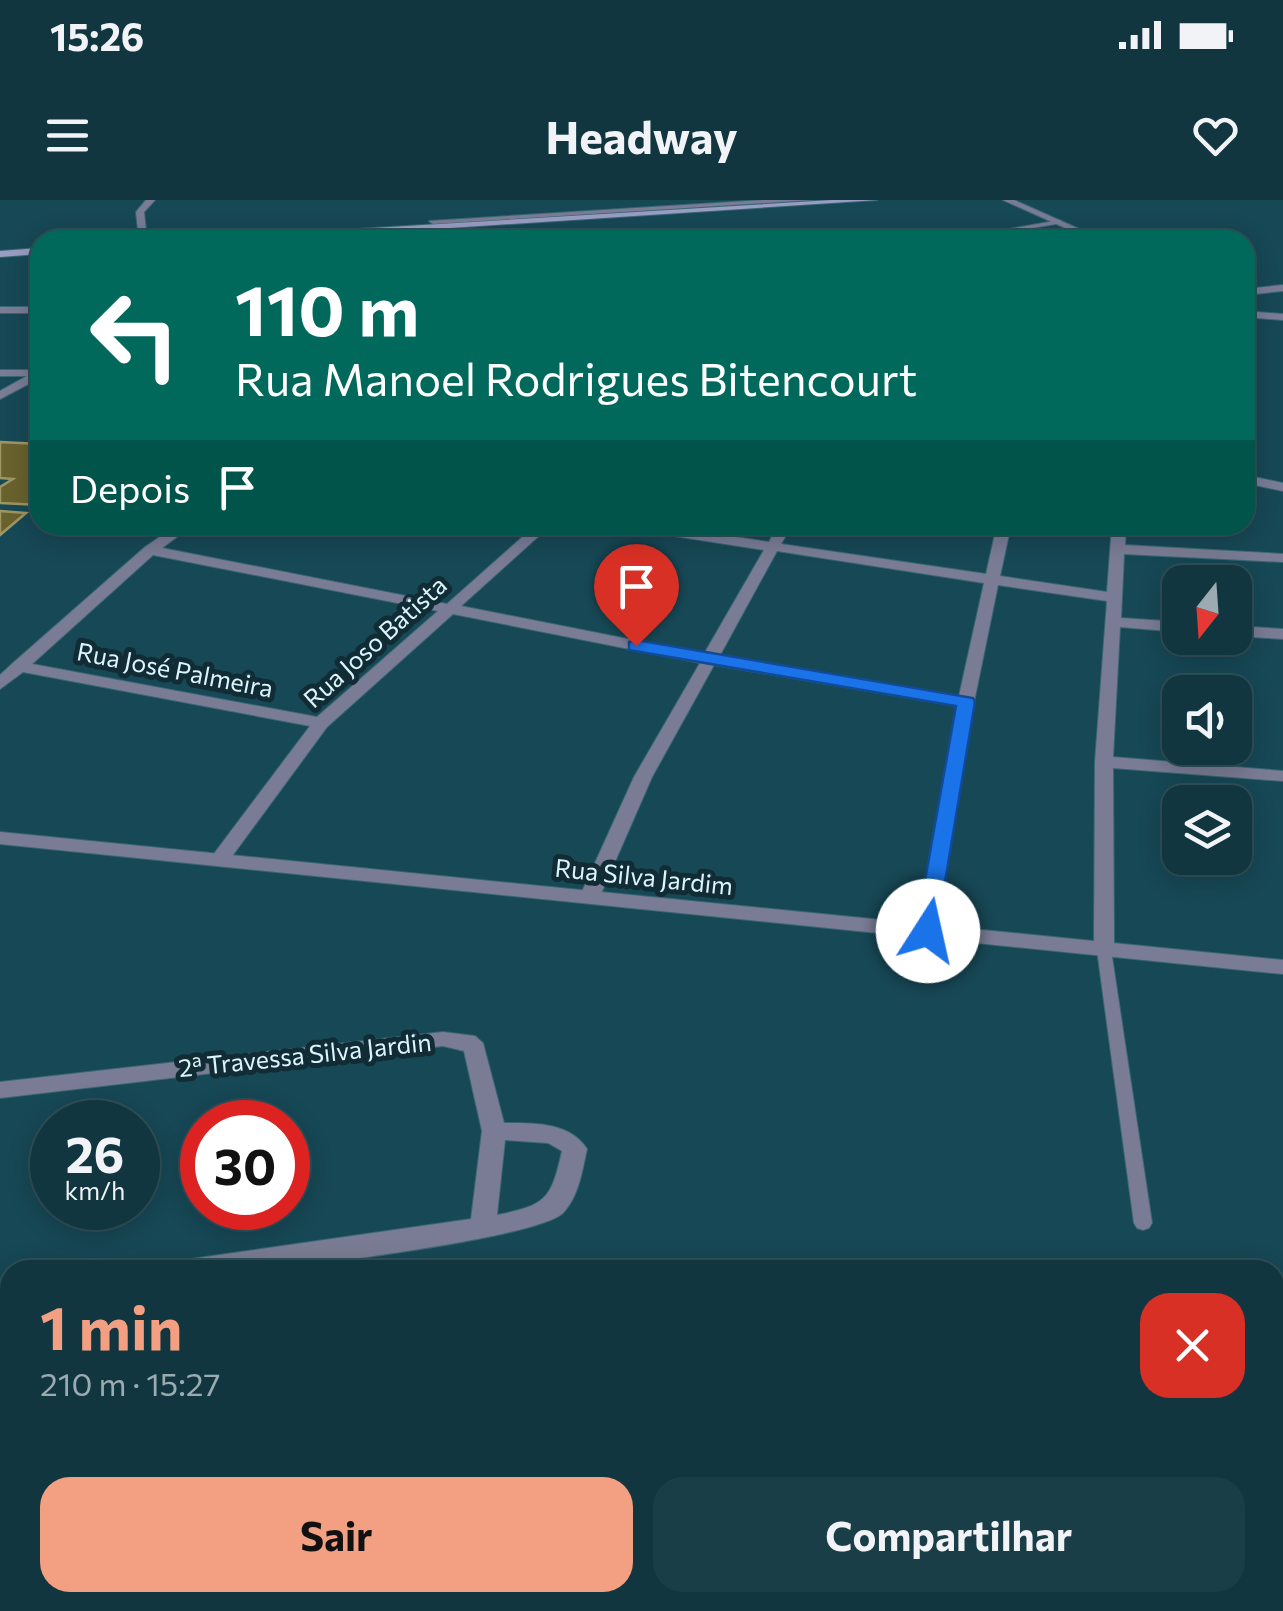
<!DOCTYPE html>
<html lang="pt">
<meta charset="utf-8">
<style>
body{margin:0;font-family:Commissioner,sans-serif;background:#1a3e47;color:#f1f3f6;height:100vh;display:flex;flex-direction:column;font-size:38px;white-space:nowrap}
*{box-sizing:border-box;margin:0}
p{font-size:32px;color:#9cabb1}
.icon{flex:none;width:55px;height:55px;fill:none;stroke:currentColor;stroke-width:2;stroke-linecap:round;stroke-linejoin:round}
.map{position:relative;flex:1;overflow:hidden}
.details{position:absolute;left:0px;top:1060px;width:1285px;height:352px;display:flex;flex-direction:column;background:#113640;border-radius:30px 30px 0 0;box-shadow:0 5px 25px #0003,0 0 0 2px #305059}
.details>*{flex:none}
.hud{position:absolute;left:30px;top:30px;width:1225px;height:305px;border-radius:30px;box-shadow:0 5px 25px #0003,0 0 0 2px #305059;background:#00695c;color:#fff;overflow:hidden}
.needle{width:65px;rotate:197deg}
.fabs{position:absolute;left:1162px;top:365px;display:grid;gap:20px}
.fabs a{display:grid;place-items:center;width:90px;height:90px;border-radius:20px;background:#113640;box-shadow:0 5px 25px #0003,0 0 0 2px #305059;font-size:50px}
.speed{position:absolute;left:30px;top:900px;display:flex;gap:20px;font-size:50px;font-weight:700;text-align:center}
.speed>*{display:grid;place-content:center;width:130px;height:130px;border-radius:50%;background:#113640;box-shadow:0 5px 25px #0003,0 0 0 2px #305059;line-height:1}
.speed small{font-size:25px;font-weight:400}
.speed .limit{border:15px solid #d22;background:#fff;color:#111}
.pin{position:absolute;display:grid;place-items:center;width:85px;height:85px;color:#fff;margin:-102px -42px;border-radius:50% 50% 50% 0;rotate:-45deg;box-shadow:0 0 10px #0007}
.pin .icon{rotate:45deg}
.me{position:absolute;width:110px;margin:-55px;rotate:10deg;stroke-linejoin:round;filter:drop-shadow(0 0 8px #0008)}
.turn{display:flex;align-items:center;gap:35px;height:210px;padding:0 40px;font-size:45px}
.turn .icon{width:130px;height:130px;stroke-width:2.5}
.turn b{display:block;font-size:70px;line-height:85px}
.then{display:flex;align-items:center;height:95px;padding:0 40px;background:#0003;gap:20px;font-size:38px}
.round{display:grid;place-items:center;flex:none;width:105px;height:105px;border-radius:30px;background:#1a3e47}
.head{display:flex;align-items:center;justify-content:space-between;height:170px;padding:0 40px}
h1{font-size:60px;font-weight:700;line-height:75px;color:#f39f82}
.primary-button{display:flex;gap:20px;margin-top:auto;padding:20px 40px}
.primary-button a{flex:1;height:115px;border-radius:30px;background:#f39f82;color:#111;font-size:40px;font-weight:700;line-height:115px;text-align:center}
.primary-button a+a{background:#1a3e47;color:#f1f3f6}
.status{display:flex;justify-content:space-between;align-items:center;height:70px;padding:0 50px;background:#113640;direction:ltr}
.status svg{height:28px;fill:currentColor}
header{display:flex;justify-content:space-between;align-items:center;height:130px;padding:0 40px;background:#113640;font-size:45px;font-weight:700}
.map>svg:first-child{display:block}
.building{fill:#69612e;stroke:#9e9662;stroke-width:2.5}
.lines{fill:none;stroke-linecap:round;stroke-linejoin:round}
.service-casing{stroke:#3a6774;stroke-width:2}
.minor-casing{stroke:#3a6774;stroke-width:2}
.tertiary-casing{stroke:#3a6774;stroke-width:2}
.secondary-casing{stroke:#3a6774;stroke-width:2}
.service{fill:#7a7c95;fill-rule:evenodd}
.minor{fill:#7a7c95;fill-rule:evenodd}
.tertiary{fill:#7a7c95;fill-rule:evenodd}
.secondary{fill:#999dc3;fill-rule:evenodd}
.route{fill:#1a73e8;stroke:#114b97;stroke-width:2.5}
.labels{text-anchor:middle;stroke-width:10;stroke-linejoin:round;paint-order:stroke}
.street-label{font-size:25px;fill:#dbf4fd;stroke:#112c34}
</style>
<div class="status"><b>15:26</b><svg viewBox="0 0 49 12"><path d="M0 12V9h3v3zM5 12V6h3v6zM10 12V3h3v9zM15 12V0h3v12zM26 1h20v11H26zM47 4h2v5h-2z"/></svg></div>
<header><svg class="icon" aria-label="menu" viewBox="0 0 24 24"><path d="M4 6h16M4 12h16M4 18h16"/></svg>Headway<svg class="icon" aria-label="heart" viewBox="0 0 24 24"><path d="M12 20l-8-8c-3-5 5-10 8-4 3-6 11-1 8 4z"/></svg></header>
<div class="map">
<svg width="1283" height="1411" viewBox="0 0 1283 1411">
<rect width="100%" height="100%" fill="#174856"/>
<g class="building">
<polygon points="415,34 415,40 360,40 360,36"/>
<polygon points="0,242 40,244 40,305 0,303 0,287 13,279 0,278"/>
<polygon points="0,311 26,313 0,335"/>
</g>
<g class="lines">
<g class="service-casing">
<g id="service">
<polygon points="1060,20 1062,23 961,40 947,40"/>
<polygon points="1104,746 1111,750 1152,1023 1149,1028 1143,1030 1137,1028 1134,1023 1097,750"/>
</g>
</g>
<g class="minor-casing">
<g id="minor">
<polygon points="764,0 813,0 433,24 429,21"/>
<polygon points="1003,0 1014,0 1104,40 1092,40"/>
<polygon points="1283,85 1283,91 1245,95 1245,89"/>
<rect x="0" y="107" width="40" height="6"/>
<polygon points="1245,111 1283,114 1283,120 1245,117"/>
<polygon points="0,170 38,170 40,178 0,199 0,191 27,176 0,176"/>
<polygon points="1245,275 1283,283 1283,291 1245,283"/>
<path d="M177,325H193L162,348L447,404L536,325H551L461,406L704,454L764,350L629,329L622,325H657L769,342L778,325H792L781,344L986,374L997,325H1011L1000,376L1107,392L1112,325H1126L1125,345L1283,354V362L1124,354L1121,418L1180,422V432L1120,427L1113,557L1283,571V581L1113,568L1114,750L1111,755H1097L1094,750L1095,562L1107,401L998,385L974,502L935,735H921L918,731L957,506L714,465L652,577L600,696L590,702L580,696L634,577L700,463L453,414L327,527L227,663L220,665L210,659L310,526L23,472L0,489V475L13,463L145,347ZM777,351L984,383L959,496L719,457ZM153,355L438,411L317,517L32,464Z"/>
<polygon points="1235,426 1283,429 1283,439 1235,436"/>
<path d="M443,832L475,836L483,843L504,923C533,923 570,922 587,949C582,971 579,996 563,1013C536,1038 311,1065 263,1070C233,1072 201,1070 171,1070L175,1063L184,1060L471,1019L482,931L464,851L443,846L0,898V882ZM505,940L548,943L562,951C551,1000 546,1005 497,1015Z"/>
<polygon points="10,1082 10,1102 0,1105 0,1083"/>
</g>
</g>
<g class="tertiary-casing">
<g id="tertiary">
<polygon points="146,0 155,0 144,12 147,40 139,40 136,12"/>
<polygon points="0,632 1283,760 1283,774 0,644"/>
</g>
</g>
<g class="secondary-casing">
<g id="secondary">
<polygon points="832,0 877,0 268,40 166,40 238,32 242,36"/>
<polygon points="40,48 40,54 0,57 0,51"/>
</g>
</g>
<use href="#service" class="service"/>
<use href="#minor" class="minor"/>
<use href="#tertiary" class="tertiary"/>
<use href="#secondary" class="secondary"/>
</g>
<polygon class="route" points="636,440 973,498 975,502 936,736 928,738 916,731 956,506 629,450 629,442"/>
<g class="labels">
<g class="street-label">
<text transform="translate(375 442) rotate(-42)" y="9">Rua Joso Batista</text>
<text transform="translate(175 470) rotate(11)" y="9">Rua José Palmeira</text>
<text transform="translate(644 677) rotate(6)" y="9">Rua Silva Jardim</text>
<text transform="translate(305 855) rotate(-6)" y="9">2ª Travessa Silva Jardin</text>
</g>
</g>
</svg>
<div class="fabs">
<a><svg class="needle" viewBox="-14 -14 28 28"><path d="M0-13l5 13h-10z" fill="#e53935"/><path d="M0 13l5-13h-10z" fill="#9cabb1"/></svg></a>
<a><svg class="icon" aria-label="sound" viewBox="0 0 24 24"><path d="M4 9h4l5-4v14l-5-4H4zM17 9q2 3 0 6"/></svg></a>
<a><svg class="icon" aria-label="layers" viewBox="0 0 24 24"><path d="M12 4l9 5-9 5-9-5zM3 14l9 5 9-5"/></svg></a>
</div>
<div class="speed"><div>26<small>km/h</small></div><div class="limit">30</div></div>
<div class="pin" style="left:636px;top:446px;background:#d93025"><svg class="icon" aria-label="arrive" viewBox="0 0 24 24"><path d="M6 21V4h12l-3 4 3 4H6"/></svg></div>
<svg class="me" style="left:928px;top:731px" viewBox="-20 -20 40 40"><circle r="19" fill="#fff"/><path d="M0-13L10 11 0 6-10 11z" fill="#1a73e8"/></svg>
<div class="hud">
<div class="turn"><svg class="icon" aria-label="left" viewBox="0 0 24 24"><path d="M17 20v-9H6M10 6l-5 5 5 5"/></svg><div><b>110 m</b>Rua Manoel Rodrigues Bitencourt</div></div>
<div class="then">Depois<svg class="icon" aria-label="arrive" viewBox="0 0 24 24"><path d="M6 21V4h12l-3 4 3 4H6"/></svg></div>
</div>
<section class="details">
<div class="head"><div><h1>1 min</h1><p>210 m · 15:27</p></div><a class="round" style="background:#d93025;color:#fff"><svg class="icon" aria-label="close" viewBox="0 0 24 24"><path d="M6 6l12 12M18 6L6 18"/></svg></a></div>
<div class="primary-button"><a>Sair</a><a>Compartilhar</a></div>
</section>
</div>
